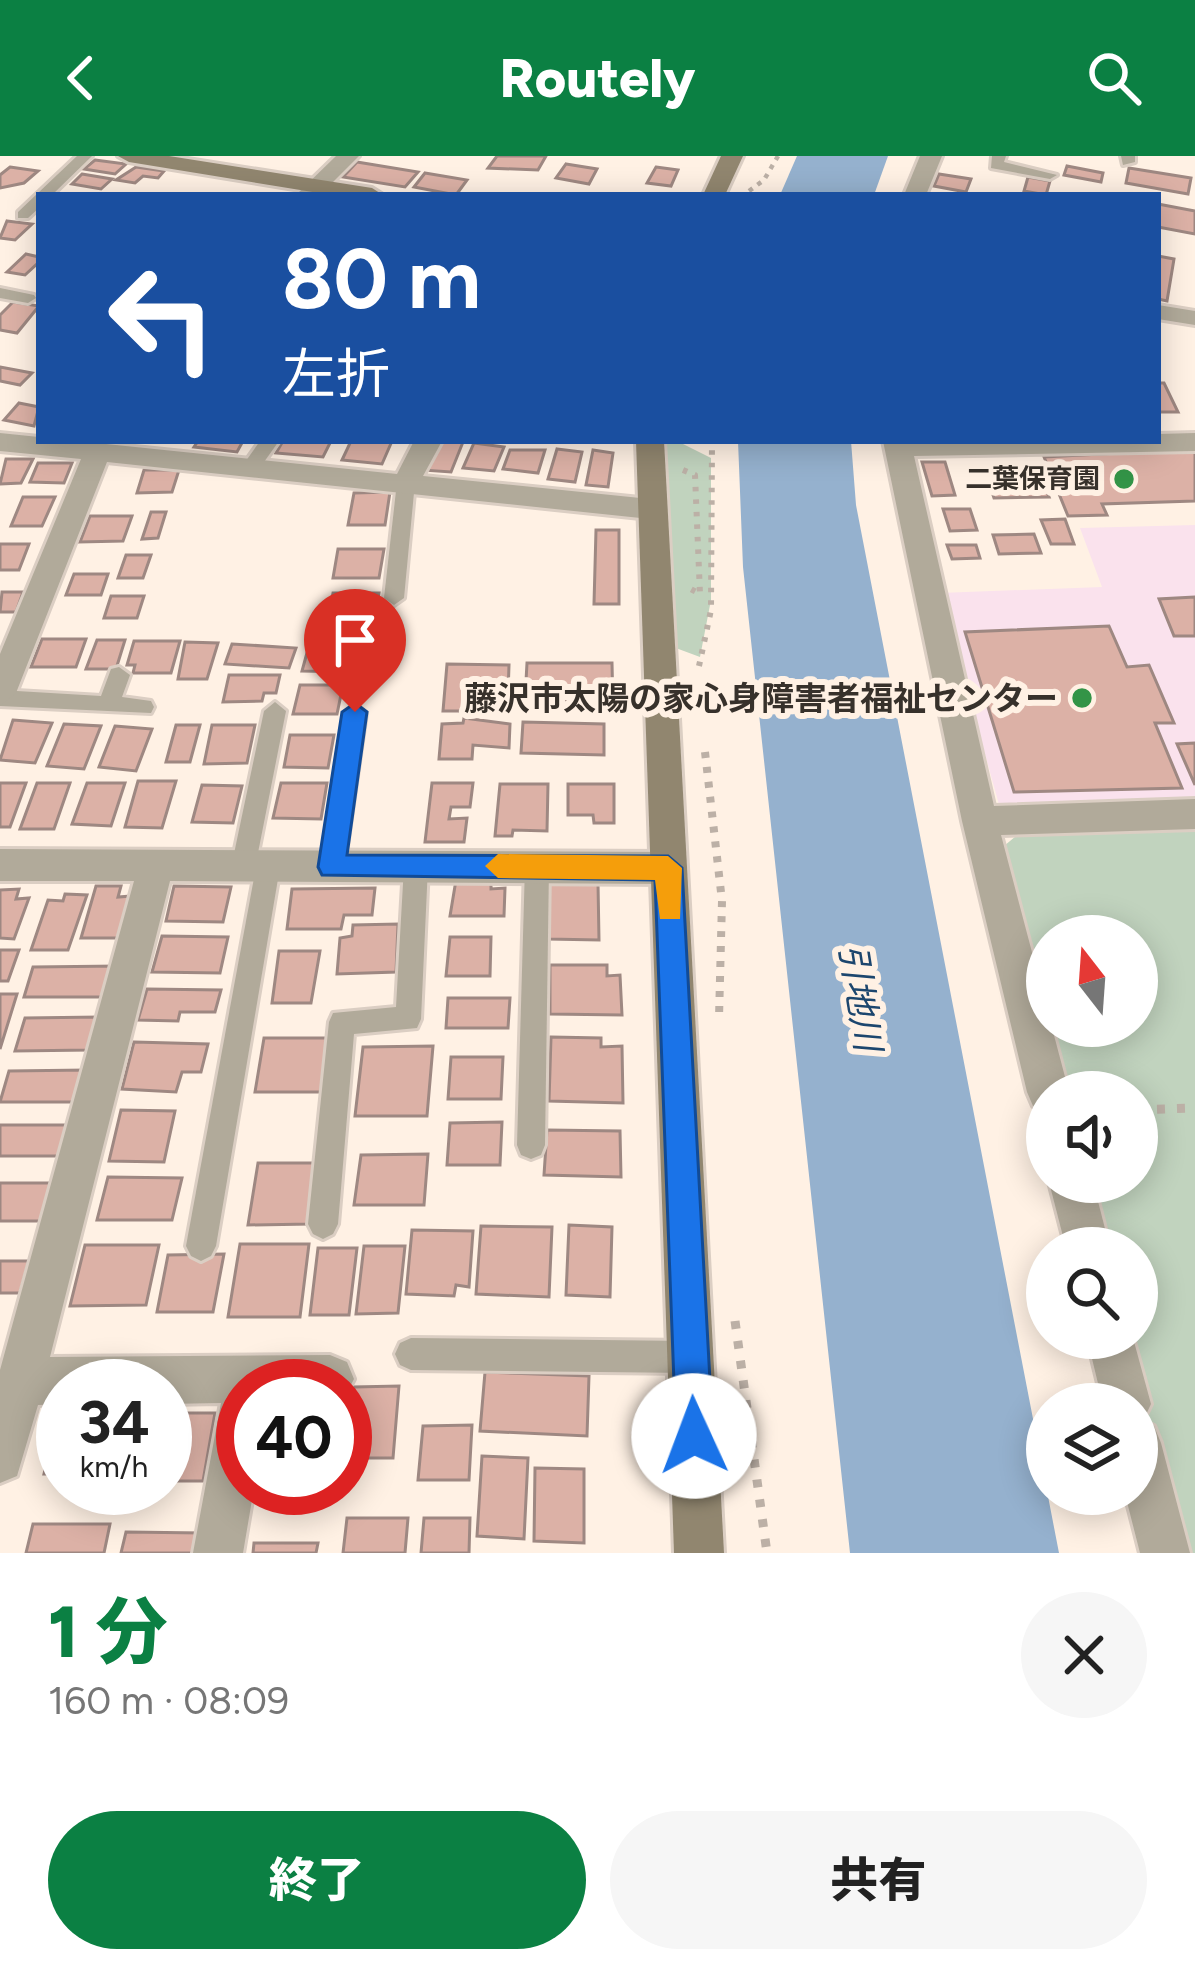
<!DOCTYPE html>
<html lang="ja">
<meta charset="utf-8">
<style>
body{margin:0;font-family:Figtree,"Noto Sans JP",sans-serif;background:#f6f6f6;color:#222;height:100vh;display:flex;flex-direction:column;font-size:45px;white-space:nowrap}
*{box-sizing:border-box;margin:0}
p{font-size:39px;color:#767676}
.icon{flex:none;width:66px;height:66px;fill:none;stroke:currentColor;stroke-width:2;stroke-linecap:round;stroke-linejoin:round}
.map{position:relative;height:1397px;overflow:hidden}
.sheet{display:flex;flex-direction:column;background:#fff;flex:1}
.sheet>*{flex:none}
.hud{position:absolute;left:36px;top:36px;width:1125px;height:252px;border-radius:0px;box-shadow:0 6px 30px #0003;background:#1a4fa0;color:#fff;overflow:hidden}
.needle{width:78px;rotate:343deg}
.tools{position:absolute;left:1026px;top:759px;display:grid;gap:24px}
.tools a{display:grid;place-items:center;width:132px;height:132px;border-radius:50%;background:#fff;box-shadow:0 6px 30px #0003;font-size:60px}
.speed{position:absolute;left:36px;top:1203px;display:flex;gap:24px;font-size:60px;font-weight:700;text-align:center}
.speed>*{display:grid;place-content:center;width:156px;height:156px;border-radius:50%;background:#fff;box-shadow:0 6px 30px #0003;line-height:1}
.speed small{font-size:30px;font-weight:400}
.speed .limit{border:18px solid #d22;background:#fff;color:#111}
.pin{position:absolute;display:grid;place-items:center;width:102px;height:102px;color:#fff;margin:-123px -51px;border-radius:50% 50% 50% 0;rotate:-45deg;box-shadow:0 0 12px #0007}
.pin .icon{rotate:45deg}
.me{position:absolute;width:132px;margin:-66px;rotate:358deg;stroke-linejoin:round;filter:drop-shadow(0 0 9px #0008)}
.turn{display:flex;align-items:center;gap:42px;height:252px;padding:0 48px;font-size:54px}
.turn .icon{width:156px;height:156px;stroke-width:2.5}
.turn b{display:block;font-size:84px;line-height:102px}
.round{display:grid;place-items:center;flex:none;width:126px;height:126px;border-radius:63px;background:#f6f6f6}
.overview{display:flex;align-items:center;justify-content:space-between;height:204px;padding:0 48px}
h1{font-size:72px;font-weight:800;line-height:90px;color:#0b8043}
.action{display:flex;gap:24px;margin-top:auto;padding:24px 48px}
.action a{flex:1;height:138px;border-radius:72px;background:#0b8043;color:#fff;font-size:48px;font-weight:800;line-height:138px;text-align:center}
.action a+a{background:#f6f6f6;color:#222}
header{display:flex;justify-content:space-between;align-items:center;height:156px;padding:0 48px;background:#0b8043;color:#fff;font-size:54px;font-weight:800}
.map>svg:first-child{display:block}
.education{fill:#fae2ed}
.green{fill:#c1d3be}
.water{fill:#95b1ce}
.building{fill:#dcb1a6;stroke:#9e8882;stroke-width:3}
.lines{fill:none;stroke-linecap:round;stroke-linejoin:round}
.lane-casing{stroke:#dbcec3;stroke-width:6}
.street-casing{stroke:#dbcec3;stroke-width:6}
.secondary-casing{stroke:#dbcec3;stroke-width:6}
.path-far3{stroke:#bcb0a6;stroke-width:4.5;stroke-dasharray:4.5 6;stroke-linecap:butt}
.path-far2{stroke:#bcb0a6;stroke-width:6;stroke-dasharray:4.5 8;stroke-linecap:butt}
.path-far1{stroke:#bcb0a6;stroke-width:8;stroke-dasharray:6 9;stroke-linecap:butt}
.path{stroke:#bcb0a6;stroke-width:9;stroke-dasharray:8 12;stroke-linecap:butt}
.lane{fill:#b1aa9a;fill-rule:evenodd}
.street{fill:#b1aa9a;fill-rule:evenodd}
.secondary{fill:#91866f;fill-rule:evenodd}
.route{fill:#1a73e8;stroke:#114b97;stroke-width:3}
.slow{fill:#f59e0b}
.poi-dot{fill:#339447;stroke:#fff1e4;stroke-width:4.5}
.labels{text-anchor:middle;stroke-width:12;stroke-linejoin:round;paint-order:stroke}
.far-poi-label{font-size:27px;font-weight:bold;fill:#37312b;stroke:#fff1e4;text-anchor:end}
.poi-label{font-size:33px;font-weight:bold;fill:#37312b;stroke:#fff1e4;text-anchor:end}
.water-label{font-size:36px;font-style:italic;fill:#1c466e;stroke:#fff1e4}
</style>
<header><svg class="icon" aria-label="back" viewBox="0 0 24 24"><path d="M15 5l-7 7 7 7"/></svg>Routely<svg class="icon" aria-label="search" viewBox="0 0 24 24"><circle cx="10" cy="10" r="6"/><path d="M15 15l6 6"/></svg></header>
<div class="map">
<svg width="1195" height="1397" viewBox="0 0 1195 1397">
<rect width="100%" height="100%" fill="#fff1e4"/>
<polygon class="education" points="1195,369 1195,646 1000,652 940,437 1102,431 1080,372"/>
<g class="green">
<polygon points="654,285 677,285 711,302 711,444 700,501 657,485"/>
<polygon points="1195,672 1195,1397 1179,1397 1126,1182 1137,1182 1137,1092 1104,1092 1087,1026 1137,1026 1137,936 1065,936 1049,870 1137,870 1137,780 1047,780 1047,863 1004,690 1016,680"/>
</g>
<g class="water">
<polygon points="797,0 888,0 874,39 780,39"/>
<polygon points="738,285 851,285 856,349 1059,1397 850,1397 743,411"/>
</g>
<g class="building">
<polygon points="497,0 546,0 538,14 488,12"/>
<polygon points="95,4 126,8 115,18 84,13"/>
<polygon points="357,6 418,16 405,31 343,21"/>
<polygon points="566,8 597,13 589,28 556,22"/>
<polygon points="1067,10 1103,17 1101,26 1064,19"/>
<polygon points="10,11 38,15 24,27 0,32 0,19"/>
<polygon points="136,11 164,15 158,22 143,20 135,27 116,24"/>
<polygon points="656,11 678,14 671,30 647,27"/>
<polygon points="1129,12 1191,22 1188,38 1126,27"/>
<polygon points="425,17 467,24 456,39 414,31"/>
<polygon points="82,18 112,23 101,33 72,28"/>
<polygon points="939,18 971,23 966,36 934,30"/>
<polygon points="1028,21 1050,25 1046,39 1024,35"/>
<polygon points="1158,48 1195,55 1195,78 1158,71"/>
<polygon points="7,65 32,68 15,84 0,82"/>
<polygon points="26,98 39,101 39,106 25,119 7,116"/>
<polygon points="1158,100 1174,103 1167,145 1158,143"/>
<polygon points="13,146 39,150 17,177 0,174 0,159"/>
<polygon points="0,211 32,217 20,229 0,225"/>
<polygon points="1158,227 1164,227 1178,256 1158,256"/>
<polygon points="19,247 39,251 34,270 4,264"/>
<polygon points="198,285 243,285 237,296 194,291"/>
<polygon points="283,285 331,285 323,301 276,297"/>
<polygon points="351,285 392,285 382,308 342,304"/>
<polygon points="434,285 463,286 451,316 422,314"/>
<polygon points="474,287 504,291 494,315 463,312"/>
<polygon points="557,293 582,296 575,326 548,323"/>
<polygon points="1195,293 1195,345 1102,348 1107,359 1068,360 1044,301"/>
<polygon points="510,294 545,294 538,317 503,313"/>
<polygon points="593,294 613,297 608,331 586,329"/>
<polygon points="6,303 33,303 21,327 0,328"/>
<polygon points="922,306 945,306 955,339 932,340"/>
<polygon points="38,307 72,307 64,327 30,326"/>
<polygon points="984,312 1037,312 1049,341 994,342"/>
<polygon points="144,314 179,314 172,336 137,337"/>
<polygon points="390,336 385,369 348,369 354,337"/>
<polygon points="23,341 55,341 42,370 11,370"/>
<polygon points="943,353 970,353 977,374 950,375"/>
<polygon points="151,356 166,356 158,382 142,383"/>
<polygon points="90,360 132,360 123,385 80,386"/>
<polygon points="1065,363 1074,388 1051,388 1041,364"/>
<polygon points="596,374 619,374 619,448 594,448"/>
<polygon points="1034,378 1041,397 999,398 993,379"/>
<polygon points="0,388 29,388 19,414 0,414"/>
<polygon points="947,389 976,389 980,402 952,403"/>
<polygon points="338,393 384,393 379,422 333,422"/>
<polygon points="126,399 151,399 143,422 118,422"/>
<polygon points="74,418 108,418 101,439 66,439"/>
<polygon points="2,436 23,436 16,456 0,456"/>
<polygon points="333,437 379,437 374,465 328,465"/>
<polygon points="111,440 144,440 137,462 104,462"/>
<polygon points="1195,441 1195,480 1174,480 1159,443"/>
<polygon points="1109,470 1127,511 1149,509 1174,567 1155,567 1182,632 1014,636 965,476"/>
<polygon points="329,472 399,472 397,485 326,485"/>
<polygon points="42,483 86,483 76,511 31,511"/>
<polygon points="97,484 125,484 116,513 86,513"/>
<polygon points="134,485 180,485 171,517 133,517 135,509 127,509"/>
<polygon points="185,486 218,487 207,523 178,523"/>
<polygon points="232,488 296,492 289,512 225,508"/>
<polygon points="308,493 363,495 359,516 302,515"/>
<polygon points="527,507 612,507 613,551 592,551 592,538 583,537 583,545 525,543"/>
<polygon points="447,508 509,509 508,539 470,538 467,555 443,555"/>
<polygon points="229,519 280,519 276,537 264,537 262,545 223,546"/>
<polygon points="300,529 343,529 337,558 293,558"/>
<polygon points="464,562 510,568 509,592 473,589 472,603 439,603 442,568 463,567"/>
<polygon points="13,564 52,567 35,607 0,604"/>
<polygon points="523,566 604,568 604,599 521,597"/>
<polygon points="64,568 101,570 84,613 47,610"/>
<polygon points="176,569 200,569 190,606 166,606"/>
<polygon points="212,569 255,569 247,607 204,608"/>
<polygon points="115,570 152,573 136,615 99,611"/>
<polygon points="290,579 334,579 328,612 284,611"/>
<polygon points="1195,587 1195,629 1177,588"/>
<polygon points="138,625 176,625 162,672 125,671"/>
<polygon points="0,627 26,627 10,671 0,671"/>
<polygon points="37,627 70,627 54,673 20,673"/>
<polygon points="87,627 125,627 111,670 72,668"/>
<polygon points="281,627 327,627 321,663 273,662"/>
<polygon points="432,627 473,627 470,651 451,651 449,663 467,662 464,686 425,686"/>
<polygon points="500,628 548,628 547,675 513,674 512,680 495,680"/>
<polygon points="568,628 614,628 614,667 594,667 593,659 568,659"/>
<polygon points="202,629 242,630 233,667 192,666"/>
<polygon points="456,724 491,724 491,733 505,732 504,760 450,760"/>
<polygon points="549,727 598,727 599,784 548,783"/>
<polygon points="96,730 121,730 118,741 132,740 120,782 81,782"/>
<polygon points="174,730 231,731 223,766 166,765"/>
<polygon points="375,732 372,759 344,759 341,773 287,773 292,733"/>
<polygon points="19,733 16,743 29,742 14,783 0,782 0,734"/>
<polygon points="65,738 87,739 68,794 31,794 48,744 63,745"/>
<polygon points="398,768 396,816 337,818 340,782 352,780 353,769"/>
<polygon points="162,780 228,781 220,817 152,816"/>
<polygon points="450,781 491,781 490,820 446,820"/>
<polygon points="0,794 19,794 8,825 0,825"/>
<polygon points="279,795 320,795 311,847 272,847"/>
<polygon points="550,809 607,809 607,820 620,819 622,859 550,858"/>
<polygon points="118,810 110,841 24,841 33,811"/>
<polygon points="147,833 221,834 215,856 180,856 178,865 138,864"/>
<polygon points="0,838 17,838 0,893"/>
<polygon points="448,842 510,842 508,872 446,872"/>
<polygon points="99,861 90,894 15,895 25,862"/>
<polygon points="551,881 601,882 601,891 622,890 623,947 549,945"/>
<polygon points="264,882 335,882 328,936 255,936"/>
<polygon points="134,886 208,888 201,916 182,916 176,936 122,933"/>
<polygon points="433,890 427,960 355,960 363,891"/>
<polygon points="451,901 503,901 501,943 448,943"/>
<polygon points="86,914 77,946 0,946 9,915"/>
<polygon points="121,954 175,955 164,1006 109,1005"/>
<polygon points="502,966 500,1009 447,1009 450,967"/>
<polygon points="0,969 73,969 64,1000 0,1000"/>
<polygon points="547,974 620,975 621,1021 544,1019"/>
<polygon points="428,998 424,1049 354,1049 361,999"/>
<polygon points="258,1007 318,1007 310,1068 248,1069"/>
<polygon points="108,1021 182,1022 172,1064 97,1064"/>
<polygon points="0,1027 58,1027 47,1065 0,1065"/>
<polygon points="569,1069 612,1071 610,1141 566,1139"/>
<polygon points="481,1070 552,1071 549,1141 476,1138"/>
<polygon points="412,1074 473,1075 469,1131 456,1129 454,1140 406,1138"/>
<polygon points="240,1088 309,1088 300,1161 228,1161"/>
<polygon points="85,1089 159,1089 146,1149 70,1150"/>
<polygon points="364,1090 405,1090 398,1157 356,1158"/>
<polygon points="318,1092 357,1092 349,1159 310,1159"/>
<polygon points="224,1098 213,1156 157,1156 168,1099"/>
<polygon points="0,1105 29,1105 20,1137 0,1137"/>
<polygon points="485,1216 589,1220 587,1280 480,1275"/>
<polygon points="399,1230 393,1302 346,1302 354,1231"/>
<polygon points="165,1257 215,1257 203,1325 165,1325"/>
<polygon points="58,1260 63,1260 63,1318 44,1318"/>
<polygon points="472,1269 469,1324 418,1324 423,1270"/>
<polygon points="482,1300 528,1302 524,1383 477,1380"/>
<polygon points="535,1312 584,1313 584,1387 534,1385"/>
<polygon points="347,1362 408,1362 405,1397 343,1397"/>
<polygon points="424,1362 470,1362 469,1397 421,1397"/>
<polygon points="33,1368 110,1368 104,1397 26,1397"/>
<polygon points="126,1376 202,1377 199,1397 121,1397"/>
<polygon points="254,1387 318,1387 316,1397 253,1397"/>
</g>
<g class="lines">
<g class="lane-casing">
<g id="lane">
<polygon points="77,0 92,0 52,39 39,39 39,52 28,62 18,62 18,56"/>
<polygon points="992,0 1006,0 1004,6 1057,19 1050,23 991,12"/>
<polygon points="1121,0 1135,0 1135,6 1123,9"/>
<polygon points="0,132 34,139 36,142 28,147 0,142"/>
<polygon points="260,285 279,285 259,313 245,313 243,309"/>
<polygon points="406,320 415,326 404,442 394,449 384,442 397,326"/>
<polygon points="119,511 130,519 122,541 151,545 154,551 151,557 0,550 0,534 101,540 111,513"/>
<polygon points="275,546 286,555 255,712 252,719 243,722 234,719 231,712 264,555"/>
<polygon points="355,548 366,557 344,711 341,718 332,721 323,718 320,711 344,557"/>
<polygon points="416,700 425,703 428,710 421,863 417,872 354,878 338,1068 333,1078 323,1083 313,1078 308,1068 329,866 333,857 396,851 404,710 407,703"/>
<polygon points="537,700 546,703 549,710 545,989 541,999 531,1003 521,999 517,989 525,710 528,703"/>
<polygon points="268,701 277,704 280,711 216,1090 211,1100 201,1105 191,1100 186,1090 256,711 259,704"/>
<polygon points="411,1182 691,1185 702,1190 707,1201 702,1212 691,1217 411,1214 400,1209 395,1198 400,1187"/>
</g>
</g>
<g class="street-casing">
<g id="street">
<polygon points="336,0 359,0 320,39 296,39"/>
<polygon points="920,0 942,0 926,39 904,39"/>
<polygon points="1158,149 1195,155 1195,169 1158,163"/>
<polygon points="0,277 397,318 414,285 442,285 423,320 650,343 664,353 650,363 107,306 16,537 0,550 0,498 81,303 0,295"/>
<polygon points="1195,277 1195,295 914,300 994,650 1195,643 1195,673 1001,679 1069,936 1047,936 1047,956 1033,950 1027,936 962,665 883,285 1158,285 1158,278"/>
<polygon points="0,693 668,696 681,701 686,712 681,723 668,728 170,725 50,1201 330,1199 347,1206 354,1223 345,1240 345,1230 243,1230 243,1332 254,1332 243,1397 193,1397 221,1247 165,1248 165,1230 63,1230 63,1248 38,1249 17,1320 0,1327 0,1214 134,725 0,725"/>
<polygon points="1049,1026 1093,1026 1110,1092 1066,1092"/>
<polygon points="1087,1182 1133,1182 1151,1248 1143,1265 1154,1270 1161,1287 1190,1397 1140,1397 1125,1338 1137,1338 1137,1248 1103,1248"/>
</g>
</g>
<g class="secondary-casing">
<g id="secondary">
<polygon points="118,0 169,0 372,32 383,39 331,39 129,6"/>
<polygon points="721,0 743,0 725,39 703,39"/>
<polygon points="636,285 664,285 724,1397 674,1397"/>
</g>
</g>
<polyline class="path-far3" points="749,35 764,24 778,0"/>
<g class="path-far2">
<polyline points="683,314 695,319 700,438 687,431"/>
<polyline points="699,510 711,454 712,285"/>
</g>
<polyline class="path-far1" points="705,596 722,745 719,862"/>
<g class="path">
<polyline points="1137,954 1195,952"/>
<polyline points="735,1165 767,1397"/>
</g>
<use href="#lane" class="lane"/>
<use href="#street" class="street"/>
<use href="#secondary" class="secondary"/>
</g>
<polygon class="route" points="355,547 367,556 347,699 668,700 682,712 713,1280 707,1292 694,1298 681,1292 676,1280 655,724 322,719 318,711 342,556"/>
<polygon class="slow" points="498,698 668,700 682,712 680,763 660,763 655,724 498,722 485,710"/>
<g class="poi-dot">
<circle cx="1124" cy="323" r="12"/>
<circle cx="1082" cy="542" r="12"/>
</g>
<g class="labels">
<g class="far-poi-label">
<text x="1100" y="332">二葉保育園</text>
</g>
<g class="poi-label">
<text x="1058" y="554">藤沢市太陽の家心身障害者福祉センター</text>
</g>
<g class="water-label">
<text transform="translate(861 841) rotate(81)" y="13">引地川</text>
</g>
</g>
</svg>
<div class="tools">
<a><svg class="needle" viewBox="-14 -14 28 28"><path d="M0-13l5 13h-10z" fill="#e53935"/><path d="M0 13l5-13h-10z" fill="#767676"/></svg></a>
<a><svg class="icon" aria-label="sound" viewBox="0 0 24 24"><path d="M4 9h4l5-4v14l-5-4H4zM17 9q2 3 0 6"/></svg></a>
<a><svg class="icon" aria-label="search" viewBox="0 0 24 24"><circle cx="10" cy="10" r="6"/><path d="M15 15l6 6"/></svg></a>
<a><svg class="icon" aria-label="layers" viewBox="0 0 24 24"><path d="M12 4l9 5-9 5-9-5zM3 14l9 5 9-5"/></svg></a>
</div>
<div class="speed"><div>34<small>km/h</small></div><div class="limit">40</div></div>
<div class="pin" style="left:355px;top:556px;background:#d93025"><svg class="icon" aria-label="arrive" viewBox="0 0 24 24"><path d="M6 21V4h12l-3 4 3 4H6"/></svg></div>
<svg class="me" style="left:694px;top:1280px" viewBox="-20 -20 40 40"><circle r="19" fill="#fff"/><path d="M0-13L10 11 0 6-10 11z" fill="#1a73e8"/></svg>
<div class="hud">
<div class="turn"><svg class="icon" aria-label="left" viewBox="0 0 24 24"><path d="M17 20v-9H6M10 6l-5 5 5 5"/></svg><div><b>80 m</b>左折</div></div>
</div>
</div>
<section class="sheet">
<div class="overview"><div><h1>1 分</h1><p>160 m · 08:09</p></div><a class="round"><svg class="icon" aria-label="close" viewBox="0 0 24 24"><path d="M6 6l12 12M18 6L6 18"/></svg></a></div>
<div class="action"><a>終了</a><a>共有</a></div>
</section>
